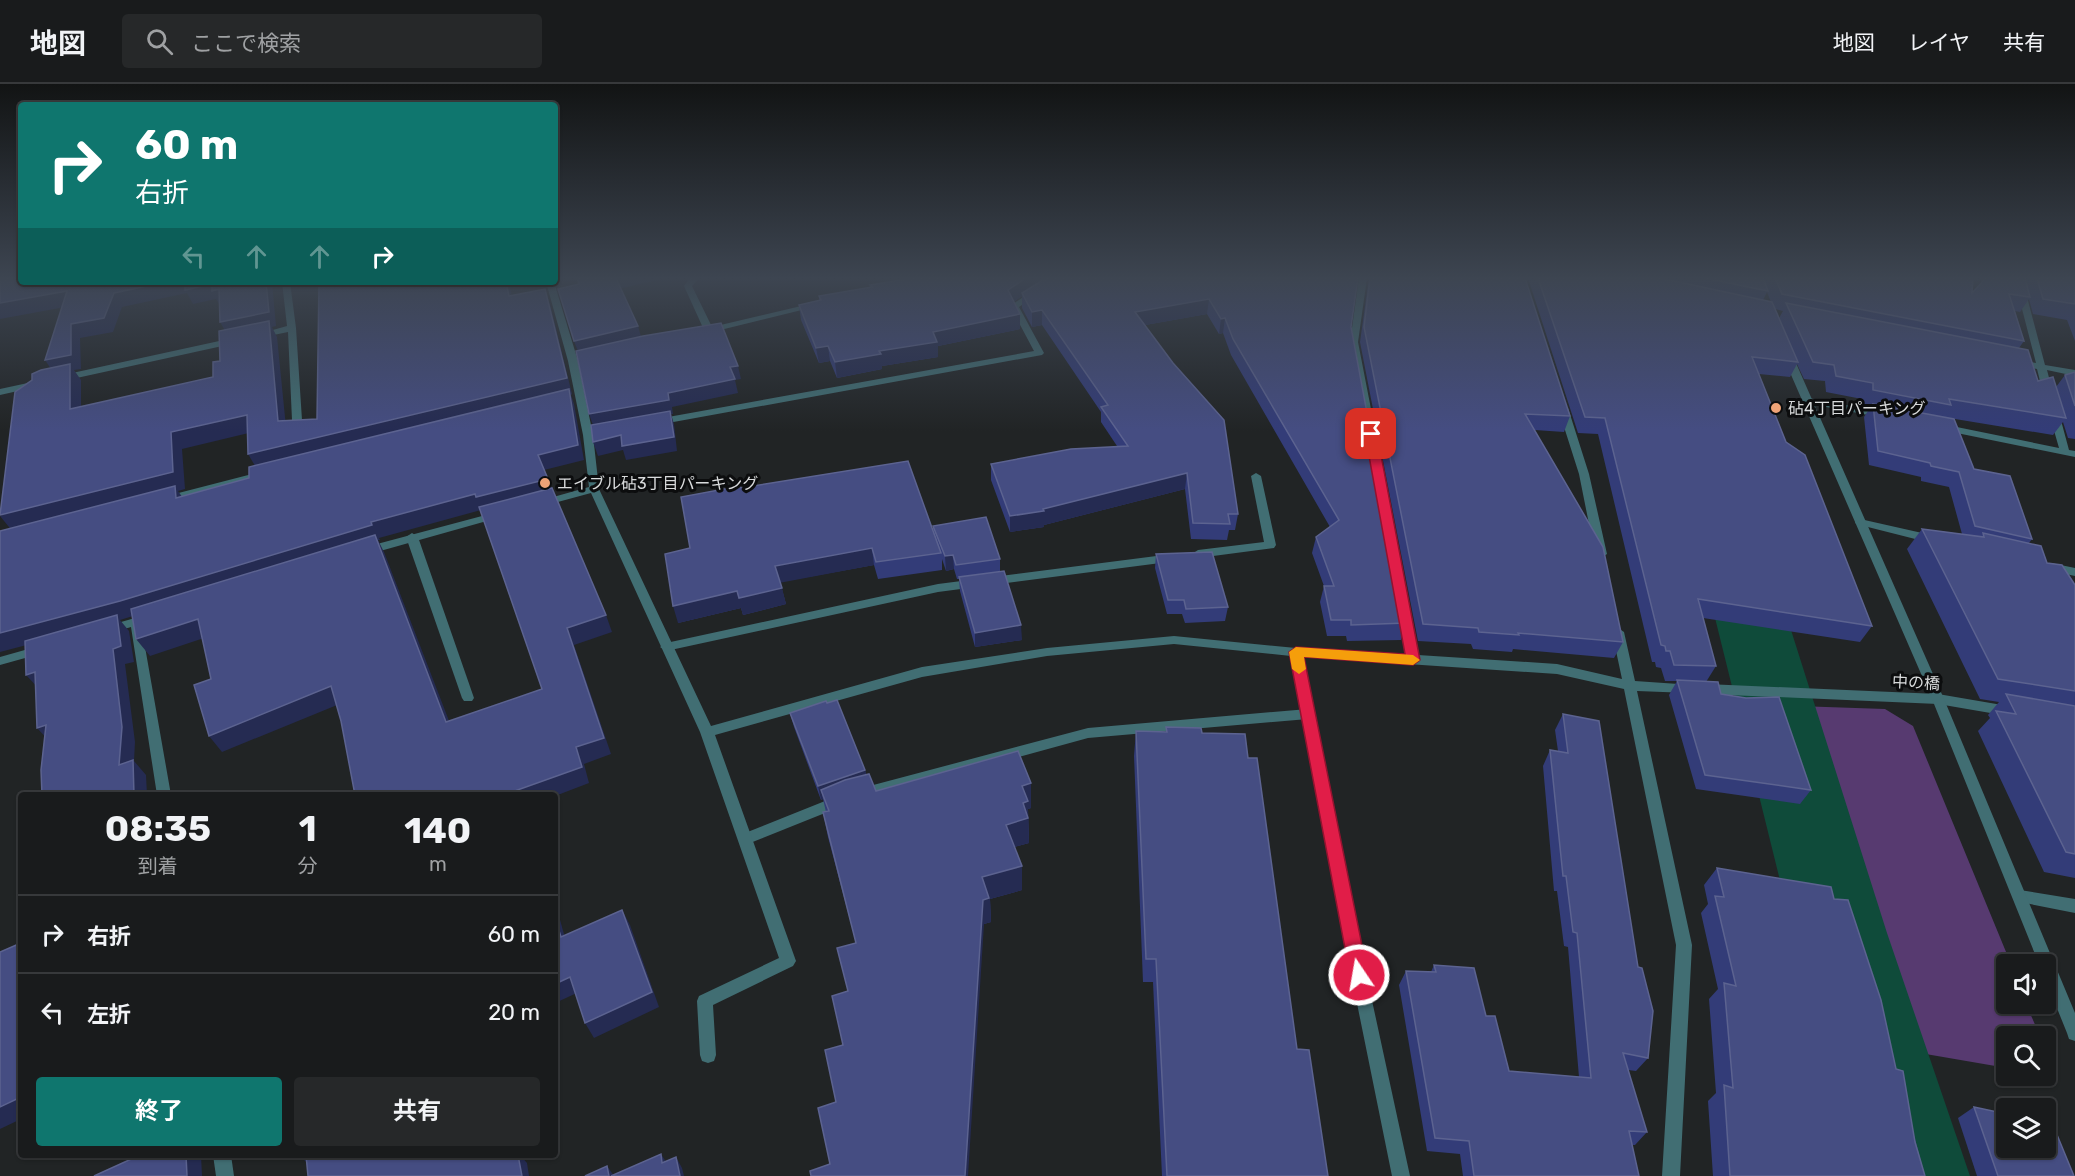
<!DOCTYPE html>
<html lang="ja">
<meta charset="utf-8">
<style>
body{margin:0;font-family:Rubik,"Noto Sans JP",sans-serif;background:#262829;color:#f1f3f6;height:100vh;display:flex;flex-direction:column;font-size:22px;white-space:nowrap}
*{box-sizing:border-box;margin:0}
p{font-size:20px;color:#9fa1a3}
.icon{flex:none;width:33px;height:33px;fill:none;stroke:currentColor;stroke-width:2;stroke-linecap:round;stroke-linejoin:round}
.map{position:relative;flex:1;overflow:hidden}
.side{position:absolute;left:18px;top:708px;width:540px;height:366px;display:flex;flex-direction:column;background:#191b1c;border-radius:6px;box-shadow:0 2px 4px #0004,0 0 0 2px #37393b}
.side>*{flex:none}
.guide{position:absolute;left:18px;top:18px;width:540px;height:183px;border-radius:6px;box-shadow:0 2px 4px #0004,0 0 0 2px #37393b;background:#0f766e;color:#fff;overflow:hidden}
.tools{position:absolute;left:1996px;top:870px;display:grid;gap:12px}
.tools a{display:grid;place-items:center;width:60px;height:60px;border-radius:6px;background:#191b1c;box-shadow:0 2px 4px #0004,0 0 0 2px #37393b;font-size:30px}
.pin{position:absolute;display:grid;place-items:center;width:51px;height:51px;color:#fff;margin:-26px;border-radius:12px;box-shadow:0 3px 9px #0006}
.me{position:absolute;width:66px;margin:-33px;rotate:348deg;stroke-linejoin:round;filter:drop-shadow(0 0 4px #0008)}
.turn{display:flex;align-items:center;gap:21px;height:126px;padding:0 18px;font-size:27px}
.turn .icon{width:78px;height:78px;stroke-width:2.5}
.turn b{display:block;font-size:42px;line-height:51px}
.lanes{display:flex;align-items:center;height:57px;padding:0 18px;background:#0003;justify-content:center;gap:30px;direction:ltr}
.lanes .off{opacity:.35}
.eta{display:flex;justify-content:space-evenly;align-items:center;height:102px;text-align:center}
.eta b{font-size:36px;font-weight:700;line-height:42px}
.primary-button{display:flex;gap:12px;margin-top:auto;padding:12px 18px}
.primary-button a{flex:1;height:69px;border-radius:6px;background:#0f766e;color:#fff;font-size:24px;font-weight:700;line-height:69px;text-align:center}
.primary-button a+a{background:#262829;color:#f1f3f6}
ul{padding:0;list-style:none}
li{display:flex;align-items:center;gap:18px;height:78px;padding:0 18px;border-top:2px solid #37393b}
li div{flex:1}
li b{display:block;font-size:22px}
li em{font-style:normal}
header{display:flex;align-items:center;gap:36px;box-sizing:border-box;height:84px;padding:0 30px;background:#191b1c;border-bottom:2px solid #37393b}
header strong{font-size:28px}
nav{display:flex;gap:33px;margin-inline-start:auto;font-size:21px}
.search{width:420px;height:54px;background:#262829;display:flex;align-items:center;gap:15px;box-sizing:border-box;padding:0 21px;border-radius:6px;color:#9fa1a3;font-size:22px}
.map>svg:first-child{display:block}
.green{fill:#573a70}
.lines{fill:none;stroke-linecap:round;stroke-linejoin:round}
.river{fill:#0f4b3a;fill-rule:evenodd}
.service{fill:#416e73;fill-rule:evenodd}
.minor{fill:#416e73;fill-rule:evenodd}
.tertiary{fill:#416e73;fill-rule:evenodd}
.wall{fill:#333c78;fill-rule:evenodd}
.shaded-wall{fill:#252b52}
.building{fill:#454d82;stroke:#5c6390;stroke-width:1.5}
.route{fill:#e11d48;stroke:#92132f;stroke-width:1.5}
.slow{fill:#f59e0b}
.poi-dot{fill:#efa377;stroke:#0c0d0e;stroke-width:2}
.labels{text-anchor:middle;stroke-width:6;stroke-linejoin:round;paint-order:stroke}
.poi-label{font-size:16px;fill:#d9dbdc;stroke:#0c0d0e;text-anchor:start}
.street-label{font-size:16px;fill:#d9dbdc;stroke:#0c0d0e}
</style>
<header>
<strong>地図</strong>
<div class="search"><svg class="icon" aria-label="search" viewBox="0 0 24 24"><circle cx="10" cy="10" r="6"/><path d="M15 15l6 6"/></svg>ここで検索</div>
<nav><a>地図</a><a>レイヤ</a><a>共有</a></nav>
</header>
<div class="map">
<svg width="2075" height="1092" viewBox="0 0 2075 1092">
<rect width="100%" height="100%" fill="#212425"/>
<polygon class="green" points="1797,622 1885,625 1913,642 2011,880 2007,880 2007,920 2026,920 2040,952 2007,952 2007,984 1914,968"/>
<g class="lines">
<polygon class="river" points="1726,423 1750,430 1759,445 1887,849 1970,1092 1862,1092 1793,849 1693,445 1702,430"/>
<g class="service">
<polygon points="1256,389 1261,392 1276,461 1274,464 1198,474 1194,473 1192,470 1198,466 1264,458 1251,392"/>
<polygon points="412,449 418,453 474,614 472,617 464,617 462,614 406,453"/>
<polygon points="1172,470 1178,474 1176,477 938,508 666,567 660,563 666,559 938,500"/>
<polygon points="1308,625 1313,627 1314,630 1313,633 1308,635 1088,654 862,716 857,714 855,710 857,706 862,704 1088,644"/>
<polygon points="840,711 845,713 847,717 845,721 745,761 740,759 738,755 740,751"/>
</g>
<g class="minor">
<polygon points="690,194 699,194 692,202 712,243 814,219 818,222 708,249 704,246 684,202"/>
<polygon points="1359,194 1367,194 1358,258 1389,418 1384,421 1379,418 1350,258"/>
<polygon points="2014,194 2022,194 2045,281 2075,286 2075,292 2047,286 2053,309 2051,311 2045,311 2043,309 2037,285 2014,280 2012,278 2017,275 2036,279"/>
<polygon points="282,198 290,198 296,244 302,336 297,339 292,336 288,248 259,254 255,251 287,242"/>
<polygon points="546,198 554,198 578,277 593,351 599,405 711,642 922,583 1047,564 1174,552 1296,564 1406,571 1397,523 1403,519 1409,523 1418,571 1557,580 1622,595 1612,548 1618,544 1624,548 1635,597 1693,601 1695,604 1693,607 1689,609 1637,607 1692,861 1680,1092 1662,1092 1676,861 1624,605 1557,590 1303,573 1347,801 1410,1092 1392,1092 1333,801 1291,572 1174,560 1047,572 922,593 715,651 796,877 793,882 713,921 716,971 714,977 708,979 702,977 700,971 697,917 699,912 779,874 700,648 591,409 543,422 538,419 539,417 589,403 583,351 568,277"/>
<polygon points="1032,207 1039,209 1019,223 1044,269 1042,271 657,341 652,338 657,335 1034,267 1010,222"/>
<polygon points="233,254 236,255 236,259 63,297 58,294 63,291"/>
<polygon points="37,297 42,300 40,302 0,311 0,305"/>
<polygon points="1808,314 1884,328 1889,331 1884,334 1805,319 1803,317"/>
<polygon points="1563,321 1568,324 1589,390 1607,470 1601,474 1595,470 1579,390 1558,324"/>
<polygon points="2054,326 2059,329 2069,366 2075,367 2075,373 1942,346 1937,343 1942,340 2059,364 2049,329"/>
<polygon points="260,388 264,389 265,391 264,393 167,418 162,415 163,413"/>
<polygon points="497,428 501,429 502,431 501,433 366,471 360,467 362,464"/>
<polygon points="1860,435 1931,451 1937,455 1931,459 1856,440 1855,438 1856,436"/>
<polygon points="2051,479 2075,484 2075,492 2047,486 2045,483"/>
<polygon points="149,530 155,534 153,537 141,540 171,711 157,711 131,543 111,549 105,545 107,542"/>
<polygon points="39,562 43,563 45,566 43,569 0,581 0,573"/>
<polygon points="1706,600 1938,610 2008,622 2013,624 2014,627 2013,630 2008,632 1938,620 1706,610 1702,608 1700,605 1702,602"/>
<polygon points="2020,806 2075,815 2075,829 2015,817 2013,812 2015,807"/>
<polygon points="213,1071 231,1071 234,1092 216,1092"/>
</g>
<polygon class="tertiary" points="1787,267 1792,270 1944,615 2075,929 2075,957 2069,955 2067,949 2046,897 2046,880 2039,880 1932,615 1782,270"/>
</g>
<g class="wall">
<polygon points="1358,194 1351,243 1406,539 1401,556 1347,557 1346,552 1327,552 1320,518 1324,502 1312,469 1316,453 1330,443 1231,271 1223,249 1219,250 1207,230 1145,241 1238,430 1235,446 1229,446 1227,456 1191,455 1185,405 1044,441 1044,443 1010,448 991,396 991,380 1117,362 1101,338 1101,328 1042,241 1032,243 1022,224 1022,212 1013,218 1020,230 1020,245 938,262 938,273 882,282 882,285 837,294 830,277 819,279 801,236 799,221 819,216 819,212 871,203 870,201"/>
<polygon points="1369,194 1525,194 1570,332 1564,348 1535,346 1623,558 1614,574 1513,565 1512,568 1473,565 1471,560 1418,557 1360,258"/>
<path d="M1528,194H1973L1972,209L1986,194H2075V257L2067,236L2033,230L2029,215L2020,228L2015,227L2024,257L2019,264L2038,297L2056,303L2065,291L2075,288V355L2068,354L2063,338L2053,351L1943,333L1974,385L2032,455L2029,459L2047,479L2075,501V794L2044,788L1978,647L1990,634L1988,631L1999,618L1980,615L1907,465L1922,445L1962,450L1949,403L1921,397V393L1869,381L1864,333L1870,324L1863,323L1862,315L1826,308L1825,297L1804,295L1797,280L1790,293L1759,290L1786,358L1872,542L1860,558L1703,534L1716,582L1706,598L1721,610L1811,706L1800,720L1696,705L1669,611L1677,597H1665L1661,584L1656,583L1655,578H1652L1598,350L1578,349ZM1767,208L1771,218L1763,216ZM1775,225L1783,227L1779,234Z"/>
<polygon points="741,404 933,447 933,442 1000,475 1000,488 1022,556 975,563 960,507 959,495 957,495 954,485 946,487 942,475 942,486 878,495 874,481 780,498 786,520 743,531 741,524 678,539 690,464"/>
<polygon points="1156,470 1228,523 1225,537 1185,539 1182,530 1167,530 1155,484"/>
<polygon points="790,629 865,686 866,691 876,707 1031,724 1028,725 1029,759 1014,763 1022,782 1022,806 990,815 991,838 984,840 830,1080 848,907 856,859 828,753 823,728 826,728 823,715 821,716 794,643"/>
<polygon points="1563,630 1648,974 1636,987 1628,986 1647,1048 1635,1061 1632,1061 1639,1092 1463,1092 1460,1070 1427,1067 1399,901 1406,887 1431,888 1434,881 1486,932 1509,987 1579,993 1568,863 1564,862 1557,807 1554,807 1543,682 1550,666 1558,667 1555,646"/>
<polygon points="1166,643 1202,649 1297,965 1328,1092 1162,1092 1153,898 1143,898 1134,672 1136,647 1166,648"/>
<polygon points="1717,784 1896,985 1925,1092 1713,1092 1708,1017 1716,1009 1709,915 1718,905 1701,829 1708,820 1704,801"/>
<polygon points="1974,1023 2074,1092 1977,1092 1958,1034"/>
</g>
<g class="shaded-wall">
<polygon points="615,194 666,194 618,205"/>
<polygon points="1026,194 1068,194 1022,209 1022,212 1008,221 1008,206"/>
<polygon points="166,198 187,198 212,200 219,205 220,221 216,215 193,220 187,209 122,223 113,248 80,254 81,285 74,286 81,296 81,342 70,325 55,291 45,276 71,240 114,209"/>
<polygon points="266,198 272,198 276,242 272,243 277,253 287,353 220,238"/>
<polygon points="506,198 509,198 515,228 509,212"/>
<polygon points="545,205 550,220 572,310 571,311 574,320 584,376 544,386 258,387 248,370 567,294"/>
<polygon points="67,207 76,221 0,235 0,219"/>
<polygon points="1209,215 1207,230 1134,243 1135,228"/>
<polygon points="1042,226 1042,241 1032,243 1032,228"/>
<polygon points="1020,230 1020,245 938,262 938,273 882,282 882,285 837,294 835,278 879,267 933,248"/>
<polygon points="1225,234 1223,249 1219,250 1221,235"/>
<polygon points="638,242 642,256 579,270 574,257"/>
<polygon points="828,262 830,277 819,279 816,264"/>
<polygon points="738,282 741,295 735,296 738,309 672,323 673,330 671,330 674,340 677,367 626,376 623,366 598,372 593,358 594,344 589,330 668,309 730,283"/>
<polygon points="247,331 257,347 182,365 185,405 178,407 185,417 13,448 0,432 171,348"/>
<polygon points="1187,389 1185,405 1044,441 1044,443 1010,448 1010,432 1043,425"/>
<polygon points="548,395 554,410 481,426 379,454 380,456 378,456 384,468 456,655 446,638 377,457 120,536 129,547 134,578 125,580 135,658 134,677 146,691 147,711 134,711 119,681 113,565 118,537 0,568 0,549 371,438 475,410"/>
<polygon points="872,464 874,481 779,499 775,482"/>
<polygon points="953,471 954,485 946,487 945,472"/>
<polygon points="782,504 786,520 743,531 741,524 678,539 673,522 737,507"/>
<polygon points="606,531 612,548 574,561 611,670 584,680 589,699 555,712 509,711 509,709 567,544"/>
<polygon points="198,535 210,552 150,572 136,555"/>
<polygon points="1021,541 1022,556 975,563 975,549"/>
<polygon points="35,588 40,606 26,591"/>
<polygon points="331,602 342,619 222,668 209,652"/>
<polygon points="46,641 51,659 37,644"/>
<polygon points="865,686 868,700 821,706 823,715 821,716 818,702"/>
<polygon points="1031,699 1031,724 1028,725 1029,759 1006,765 1006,741 1022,702"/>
<polygon points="1022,782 1022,806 990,815 991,838 984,840 968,1092 965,1092 982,793"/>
<polygon points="555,818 569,868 561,853 555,834"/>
<polygon points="622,826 630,841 659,923 594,954 585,939"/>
<polygon points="570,893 579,908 555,919 555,900"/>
<polygon points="21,1013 21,1035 0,1045 0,1023"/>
<polygon points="661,1070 668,1081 662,1079"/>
<polygon points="186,1071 201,1071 202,1092 187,1092"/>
<polygon points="298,1071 313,1071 310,1081"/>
<polygon points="518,1071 520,1071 527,1079 529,1092 522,1092"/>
<polygon points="676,1073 682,1084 684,1092 680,1092"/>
<polygon points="607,1082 614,1092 609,1092"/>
</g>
<g class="building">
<polygon points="0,194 21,194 21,198 166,198 114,209 104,234 71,240 71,271 45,276 67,207 0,219"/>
<polygon points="577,194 616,194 638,242 574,257 558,205 579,200"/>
<polygon points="913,194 1026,194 1008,206 1020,230 933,248 937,258 879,267 881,270 835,278 828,262 816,264 799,221 821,216 819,212 872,203 870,201"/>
<polygon points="1046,194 1358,194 1351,243 1406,539 1351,541 1351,536 1331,536 1324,502 1334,502 1316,453 1339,436 1233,255 1225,234 1221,235 1209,215 1135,228 1173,279 1224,336 1238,430 1228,430 1230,440 1193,439 1187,389 1043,425 1044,427 1010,432 991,380 1071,365 1128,362 1101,323 1108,321 1042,226 1032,228 1022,209"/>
<polygon points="1370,194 1525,194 1570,332 1525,330 1603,463 1623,558 1518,549 1519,551 1479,548 1478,544 1423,540 1364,243"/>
<polygon points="1538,194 1660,194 1772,218 1798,278 1752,273 1786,358 1805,371 1872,542 1698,515 1716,582 1674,581 1670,567 1666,567 1665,562 1661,561 1605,334 1585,333"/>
<polygon points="1704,194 1763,194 1768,207"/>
<polygon points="1775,194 1973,194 1972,209 1986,194 2025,194 2030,213 2009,210 2024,257 1782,210"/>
<polygon points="2037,194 2075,194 2075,220 2043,215"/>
<polygon points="185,198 266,198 269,228 220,238 219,205 212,207 212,200 185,206"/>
<polygon points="319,198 506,198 509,212 545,205 567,294 248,370 247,331 171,348 173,388 0,431 15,308 32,296 32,290 41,286 70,280 70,325 213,293 213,278 220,277 219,247 269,237 278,337 317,335"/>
<polygon points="1786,219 2028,266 2038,297 2053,293 2066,334 1949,315 1951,321 1873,306 1873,299 1836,292 1834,281 1813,278"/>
<polygon points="721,239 738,282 730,283 735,295 668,309 669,316 589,330 576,267 643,252"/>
<polygon points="2075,288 2075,322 2065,291"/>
<polygon points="569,305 578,361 538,371 548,395 476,413 475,410 371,438 372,441 120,517 0,549 0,447 175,402 176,414 249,394 249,383"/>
<polygon points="1873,320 1954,335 1974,385 2010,392 2032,455 1975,442 1959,388 1931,382 1930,379 1878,367"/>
<polygon points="670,327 674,353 622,362 621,351 593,358 591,341"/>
<polygon points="908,377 941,469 876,478 872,464 775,482 782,504 739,514 737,507 673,522 665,470 690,464 681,413 740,402 741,404"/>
<polygon points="552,404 606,531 567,544 604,654 576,663 582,683 509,709 509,711 355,711 341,637 331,602 209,652 194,601 211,595 198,535 136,555 131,525 375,451 446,638 542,605 479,423"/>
<polygon points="986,433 1000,475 956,481 953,471 945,472 933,442"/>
<polygon points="1922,445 1984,453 1983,449 2041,462 2047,479 2062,481 2075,501 2075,607 1998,595"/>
<polygon points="1212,468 1228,523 1186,525 1184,516 1168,516 1156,470"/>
<polygon points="1004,487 1021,541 975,549 959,493"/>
<polygon points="117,531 121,562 113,565 122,643 119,681 133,676 134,711 42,711 41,686 46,641 37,644 35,588 26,591 25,557"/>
<polygon points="1677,596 1718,598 1721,610 1746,614 1779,613 1811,706 1705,691"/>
<polygon points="2006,610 2075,622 2075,770 2066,768 1996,627 2016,630"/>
<polygon points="837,616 865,686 818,702 790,629 826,617 827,619"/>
<polygon points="1563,630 1599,637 1638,883 1642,884 1653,927 1648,974 1623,969 1647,1048 1629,1047 1639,1092 1474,1092 1469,1057 1435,1054 1406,887 1436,888 1434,881 1474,884 1486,932 1495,932 1509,987 1591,994 1577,849 1573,848 1566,792 1563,792 1550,666 1568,669"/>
<polygon points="1166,643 1201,644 1202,649 1245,650 1248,674 1257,674 1297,965 1309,966 1328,1092 1167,1092 1156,875 1146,875 1136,647 1167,648"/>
<polygon points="1018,667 1031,699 1022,702 1028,717 1023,719 1028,734 1006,741 1022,782 982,793 989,814 983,816 965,1092 811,1092 810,1087 830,1080 818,1024 836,1018 825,966 843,961 832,912 848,907 837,864 856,859 823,728 829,727 821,706 845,696 869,690 876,707"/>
<polygon points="1717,784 1831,803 1834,815 1848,816 1881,916 1896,985 1903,987 1915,1058 1925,1092 1730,1092 1724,1001 1733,1004 1724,899 1736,902 1715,812 1724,813"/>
<polygon points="622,826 652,908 585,939 570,893 555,900 555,834 561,853"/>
<polygon points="21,859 21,1013 0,1023 0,868"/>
<polygon points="1974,1023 2007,1030 2007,1064 2046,1064 2046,1039 2053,1041 2074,1092 1998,1092"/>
<polygon points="661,1070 662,1079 676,1073 680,1092 611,1092"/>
<polygon points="140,1071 186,1071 187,1092 94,1092"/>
<polygon points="306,1071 505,1071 505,1073 509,1071 518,1071 522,1092 308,1092"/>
<polygon points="607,1082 609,1092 585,1092"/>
</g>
<linearGradient id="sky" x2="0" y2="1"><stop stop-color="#121414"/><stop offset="0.56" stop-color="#3d4551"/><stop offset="1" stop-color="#3d4551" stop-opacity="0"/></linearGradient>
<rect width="2075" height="347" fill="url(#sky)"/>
<polygon class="route" points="1371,346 1377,350 1420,576 1413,581 1304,573 1368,891 1365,896 1359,899 1352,896 1350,891 1289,568 1296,563 1405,570 1365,350"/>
<polygon class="slow" points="1296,563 1413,571 1420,576 1413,581 1304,573 1306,585 1299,590 1292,585 1289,568"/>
<g class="poi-dot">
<circle cx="1776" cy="324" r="6"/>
<circle cx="545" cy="399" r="6"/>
</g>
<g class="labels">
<g class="poi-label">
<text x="1788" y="330">砧4丁目パーキング</text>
<text x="557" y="405">エイブル砧3丁目パーキング</text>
</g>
<g class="street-label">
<text transform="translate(1916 598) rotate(3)" y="6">中の橋</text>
</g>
</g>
</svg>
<div class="tools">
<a><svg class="icon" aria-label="sound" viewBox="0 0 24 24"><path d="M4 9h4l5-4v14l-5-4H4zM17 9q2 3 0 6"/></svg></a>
<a><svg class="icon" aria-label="search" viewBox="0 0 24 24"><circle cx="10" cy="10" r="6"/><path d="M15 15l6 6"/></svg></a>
<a><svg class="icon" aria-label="layers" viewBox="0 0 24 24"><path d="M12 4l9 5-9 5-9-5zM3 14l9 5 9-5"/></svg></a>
</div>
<div class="pin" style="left:1371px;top:350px;background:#d93025"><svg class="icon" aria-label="arrive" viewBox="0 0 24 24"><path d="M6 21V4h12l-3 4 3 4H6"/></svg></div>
<svg class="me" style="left:1359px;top:891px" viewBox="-20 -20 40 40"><circle r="17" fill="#e11d48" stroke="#fff" stroke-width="3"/><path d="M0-11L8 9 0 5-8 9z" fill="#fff"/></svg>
<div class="guide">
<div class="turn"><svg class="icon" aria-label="right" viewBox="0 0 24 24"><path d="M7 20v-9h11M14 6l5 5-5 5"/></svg><div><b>60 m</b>右折</div></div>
<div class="lanes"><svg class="icon off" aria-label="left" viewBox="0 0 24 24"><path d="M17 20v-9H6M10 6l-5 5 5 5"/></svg><svg class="icon off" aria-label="ahead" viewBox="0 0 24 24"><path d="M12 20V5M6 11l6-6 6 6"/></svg><svg class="icon off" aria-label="ahead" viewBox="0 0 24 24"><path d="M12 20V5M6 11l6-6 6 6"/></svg><svg class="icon" aria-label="right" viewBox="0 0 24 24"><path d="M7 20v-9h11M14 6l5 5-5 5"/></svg></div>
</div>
<section class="side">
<div class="eta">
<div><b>08:35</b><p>到着</p></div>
<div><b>1</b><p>分</p></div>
<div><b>140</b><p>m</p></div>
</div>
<ul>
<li><svg class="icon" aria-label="right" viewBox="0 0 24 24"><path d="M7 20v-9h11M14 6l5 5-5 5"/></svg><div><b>右折</b></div><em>60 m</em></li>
<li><svg class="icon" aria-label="left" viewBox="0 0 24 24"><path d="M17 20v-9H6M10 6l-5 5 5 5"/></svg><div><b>左折</b></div><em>20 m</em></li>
</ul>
<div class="primary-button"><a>終了</a><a>共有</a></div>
</section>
</div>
